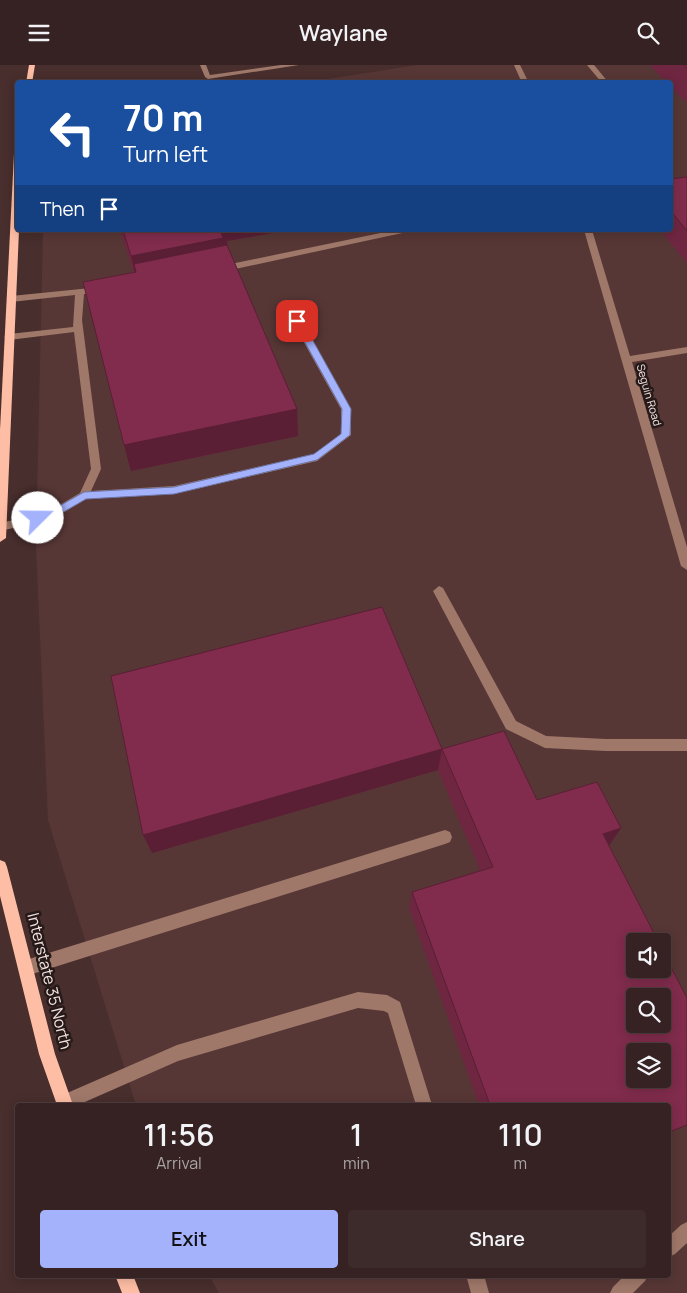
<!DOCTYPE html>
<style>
body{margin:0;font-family:Manrope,sans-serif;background:#3d2a2a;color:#f1f3f6;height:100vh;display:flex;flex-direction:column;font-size:19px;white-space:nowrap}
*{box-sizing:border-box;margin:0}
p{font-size:16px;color:#aaa4a5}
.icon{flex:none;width:28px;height:28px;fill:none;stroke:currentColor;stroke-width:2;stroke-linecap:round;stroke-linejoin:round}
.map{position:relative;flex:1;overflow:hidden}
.panel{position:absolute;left:15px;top:1038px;width:656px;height:175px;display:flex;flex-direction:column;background:#362222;border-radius:5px;box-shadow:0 2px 12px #0003,0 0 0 1px #503f40}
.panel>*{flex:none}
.guide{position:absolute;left:15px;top:15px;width:658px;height:152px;border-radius:5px;box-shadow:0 2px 12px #0003,0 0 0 1px #503f40;background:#1a4fa0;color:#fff;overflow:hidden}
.buttons{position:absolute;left:626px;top:868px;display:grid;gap:10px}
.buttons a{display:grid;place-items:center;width:45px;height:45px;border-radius:5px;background:#362222;box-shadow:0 2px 12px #0003,0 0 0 1px #503f40;font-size:25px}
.pin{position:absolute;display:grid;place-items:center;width:42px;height:42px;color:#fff;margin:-21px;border-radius:10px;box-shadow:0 2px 8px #0006}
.me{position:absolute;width:55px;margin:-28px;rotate:68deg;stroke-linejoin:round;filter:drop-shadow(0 0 4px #0008)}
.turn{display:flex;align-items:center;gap:18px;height:105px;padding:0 25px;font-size:22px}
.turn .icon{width:65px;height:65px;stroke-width:2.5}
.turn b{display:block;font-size:35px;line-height:42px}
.then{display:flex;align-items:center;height:48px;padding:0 25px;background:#0003;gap:10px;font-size:19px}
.eta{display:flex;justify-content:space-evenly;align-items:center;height:85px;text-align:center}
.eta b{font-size:30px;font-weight:600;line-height:35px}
.primary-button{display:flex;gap:10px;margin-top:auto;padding:10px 25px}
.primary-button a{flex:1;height:58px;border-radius:5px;background:#a4b2fc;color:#111;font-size:20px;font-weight:600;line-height:58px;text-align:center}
.primary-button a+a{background:#3d2a2a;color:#f1f3f6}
header{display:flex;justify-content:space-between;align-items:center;height:65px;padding:0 25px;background:#362222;font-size:22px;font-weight:600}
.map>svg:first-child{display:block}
.built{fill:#573736;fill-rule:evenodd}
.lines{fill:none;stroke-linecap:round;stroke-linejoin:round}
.minor{fill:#9f7869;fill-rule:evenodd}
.major{fill:#febea5;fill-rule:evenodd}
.wall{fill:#6f2641}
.shaded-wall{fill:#5a1f35}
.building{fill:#812c4c;stroke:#5a1f35;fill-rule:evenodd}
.route{fill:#a4b2fc;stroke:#6b74a4}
.labels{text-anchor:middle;stroke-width:5;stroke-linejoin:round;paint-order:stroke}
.far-street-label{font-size:11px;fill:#f5e3e2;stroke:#261a19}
.near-street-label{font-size:16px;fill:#f5e3e2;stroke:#261a19}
</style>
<header><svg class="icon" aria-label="menu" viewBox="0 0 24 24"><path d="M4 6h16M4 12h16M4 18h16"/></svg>Waylane<svg class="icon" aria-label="search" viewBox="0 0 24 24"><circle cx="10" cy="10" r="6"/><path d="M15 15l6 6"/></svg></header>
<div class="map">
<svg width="687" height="1228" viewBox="0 0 687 1228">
<rect width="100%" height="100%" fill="#482e2d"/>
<path class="built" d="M417,0H687V1228H219L209,1210H669V1040H136L48,755L36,480L43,165H670V18L309,17ZM635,876H662V904H635ZM635,931H662V959H635ZM635,986H662V1014H635Z"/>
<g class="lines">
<g class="minor">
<polygon points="200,0 206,0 210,10 281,0 299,0 208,14 205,12"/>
<polygon points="514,0 520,0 529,18 522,18"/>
<polygon points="587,0 594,0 609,18 602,18"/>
<polygon points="395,165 411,165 407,167 221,207 217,204 221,201"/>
<polygon points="584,165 592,165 630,291 687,282 687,288 632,297 687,482 687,505 681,501"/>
<polygon points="101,222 105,225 104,227 84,229 82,255 101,404 91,426 174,421 314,389 341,369 341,344 292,256 297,253 302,256 351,344 351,370 317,396 174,429 86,434 53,454 0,466 0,458 46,448 80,428 91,404 74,267 9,275 4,272 9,269 73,262 75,230 11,237 7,234 11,231"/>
<polygon points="439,521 443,523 516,656 546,671 606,674 687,674 687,686 606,686 545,683 506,664 433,526"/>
<polygon points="445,765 450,767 452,772 450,777 445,779 26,911 21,908 18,903 21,898 26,895"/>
<polygon points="358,927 387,930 400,937 432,1040 416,1040 388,948 384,946 358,943 178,996 78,1040 57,1040 56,1038 58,1032 177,980"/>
<polygon points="687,1157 687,1178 675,1189 669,1192 669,1171 681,1160"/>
<polygon points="466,1210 484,1210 489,1228 471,1228"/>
<polygon points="625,1210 648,1210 645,1216 633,1228 610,1228 613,1222"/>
</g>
<g class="major">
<polygon points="29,0 35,0 32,18 26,18"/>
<polygon points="18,87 19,165 6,473 0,477 0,365 14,89"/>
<polygon points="0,795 5,797 7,802 55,989 73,1040 57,1040 39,989 0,831"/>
<polygon points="115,1210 133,1210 140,1228 122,1228"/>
</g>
</g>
<g class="wall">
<polygon points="650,0 687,0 687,38 670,21 670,18 667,18"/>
<polygon points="687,112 687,198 660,165 670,165 670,114"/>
<polygon points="120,165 290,165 227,176 228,183 297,344 298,371 131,406 124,380 134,208"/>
<polygon points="442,684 537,735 621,763 609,780 669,1040 479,1040 409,843 412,827 480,805 438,705 152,788"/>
</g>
<g class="shaded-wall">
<polygon points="220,165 290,165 227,176 229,189 136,207 134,199 138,217 137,217 131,191"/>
<polygon points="297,344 298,371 131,406 124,380"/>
<polygon points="442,684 438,705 152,788 143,770"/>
<polygon points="621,763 608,782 603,769"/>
</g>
<g class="building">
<polygon points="683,0 687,0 687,4"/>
<polygon points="687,112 687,166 670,145 670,114"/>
<polygon points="123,165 220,165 223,173 131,191"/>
<polygon points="227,180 297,344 124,380 83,217 136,207 134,199"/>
<polygon points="382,542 442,684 143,770 111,611"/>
<path d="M504,666L537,735L597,717L621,763L603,769L658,876H635V904H662V885L687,933V1060L669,1067V1040H490L412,827L493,802L442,684ZM635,931H662V959H635ZM635,986H662V1014H635Z"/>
</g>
<polygon class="route" points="294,254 302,256 351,344 350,370 317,395 174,429 86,434 53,453 38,457 35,456 35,450 47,448 84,427 174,422 314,389 341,369 342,344 293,256"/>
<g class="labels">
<g class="far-street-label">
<text transform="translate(649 330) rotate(74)" y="4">Seguin Road</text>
</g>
<g class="near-street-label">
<text transform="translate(50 916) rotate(76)" y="6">Interstate 35 North</text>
</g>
</g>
</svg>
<div class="buttons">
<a><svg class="icon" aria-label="sound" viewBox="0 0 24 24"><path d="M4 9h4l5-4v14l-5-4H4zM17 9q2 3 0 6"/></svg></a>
<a><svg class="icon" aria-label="search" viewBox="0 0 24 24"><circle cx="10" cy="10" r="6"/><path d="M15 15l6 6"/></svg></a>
<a><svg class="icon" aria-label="layers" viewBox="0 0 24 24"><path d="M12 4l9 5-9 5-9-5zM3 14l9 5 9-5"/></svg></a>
</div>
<div class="pin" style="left:297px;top:256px;background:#d93025"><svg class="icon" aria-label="arrive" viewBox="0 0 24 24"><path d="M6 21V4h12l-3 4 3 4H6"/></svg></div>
<svg class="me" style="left:38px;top:453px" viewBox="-20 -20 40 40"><circle r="19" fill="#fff"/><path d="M0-13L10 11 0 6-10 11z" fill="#a4b2fc"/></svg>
<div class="guide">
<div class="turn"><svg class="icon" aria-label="left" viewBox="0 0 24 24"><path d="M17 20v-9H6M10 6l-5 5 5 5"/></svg><div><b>70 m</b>Turn left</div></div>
<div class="then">Then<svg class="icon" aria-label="arrive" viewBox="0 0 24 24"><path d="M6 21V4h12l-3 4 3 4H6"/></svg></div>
</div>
<section class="panel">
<div class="eta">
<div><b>11:56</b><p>Arrival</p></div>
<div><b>1</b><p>min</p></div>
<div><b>110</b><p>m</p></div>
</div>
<div class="primary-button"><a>Exit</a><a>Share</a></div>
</section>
</div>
